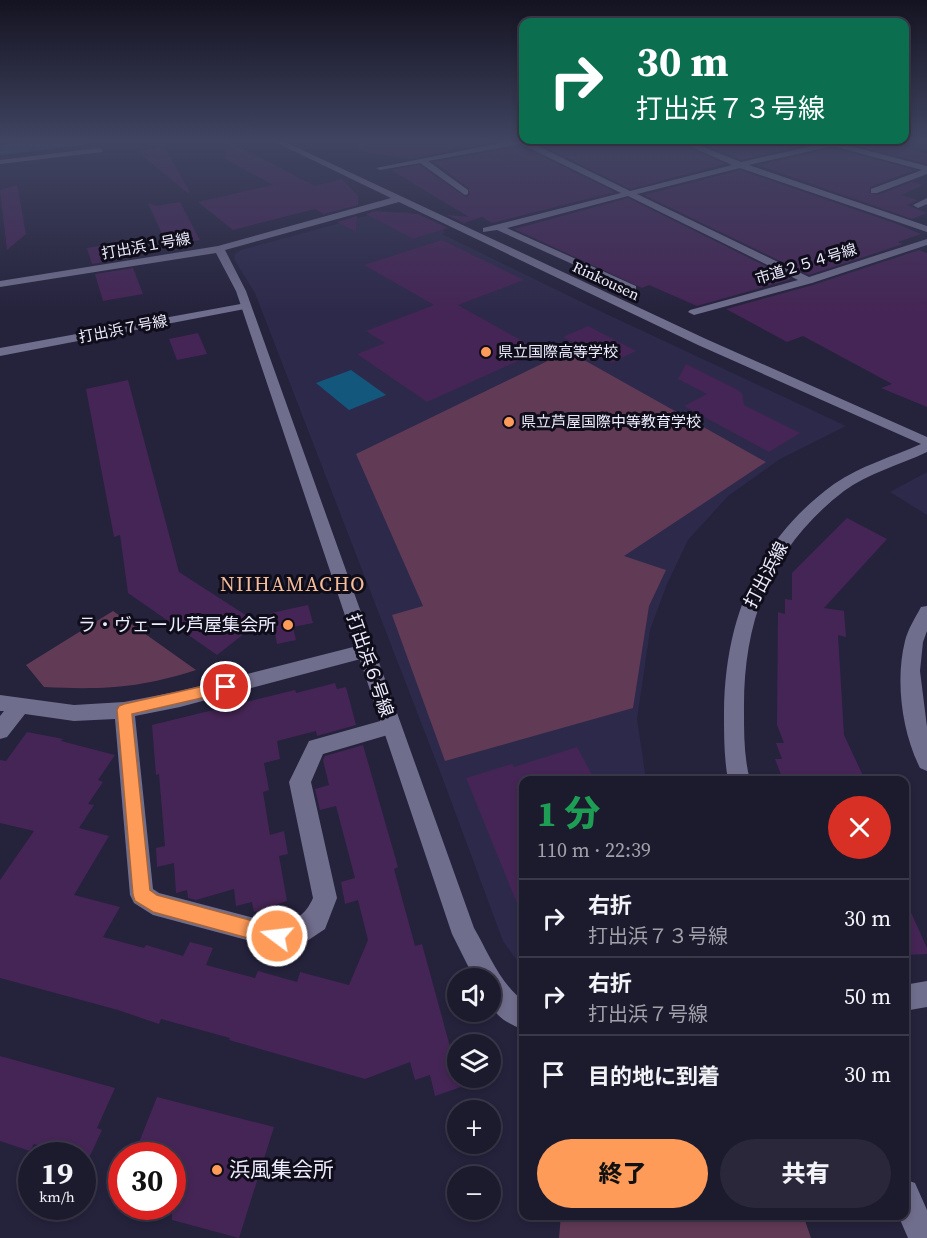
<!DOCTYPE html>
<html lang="ja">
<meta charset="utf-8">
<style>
body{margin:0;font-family:"Source Serif 4","Noto Sans JP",serif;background:#292739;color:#f1f3f6;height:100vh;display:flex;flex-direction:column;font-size:22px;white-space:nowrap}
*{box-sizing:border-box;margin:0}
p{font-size:20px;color:#a0a1aa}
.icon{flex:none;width:33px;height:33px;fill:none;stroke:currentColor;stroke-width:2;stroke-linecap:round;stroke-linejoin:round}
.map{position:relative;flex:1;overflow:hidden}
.details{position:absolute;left:519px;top:776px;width:390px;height:444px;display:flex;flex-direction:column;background:#1c1a2d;border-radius:12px;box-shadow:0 3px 9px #0003,0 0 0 2px #3a3849}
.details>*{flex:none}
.hud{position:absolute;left:519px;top:18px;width:390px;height:126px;border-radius:12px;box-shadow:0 3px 9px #0003,0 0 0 2px #3a3849;background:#0b6e4f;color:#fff;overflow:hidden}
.fabs{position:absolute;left:447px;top:968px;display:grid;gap:12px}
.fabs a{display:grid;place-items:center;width:54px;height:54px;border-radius:50%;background:#1c1a2d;box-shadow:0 3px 9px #0003,0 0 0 2px #3a3849;font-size:30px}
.speed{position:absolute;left:18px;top:1142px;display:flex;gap:12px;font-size:30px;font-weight:700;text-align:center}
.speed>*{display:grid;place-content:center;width:78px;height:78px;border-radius:50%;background:#1c1a2d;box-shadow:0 3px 9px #0003,0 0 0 2px #3a3849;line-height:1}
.speed small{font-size:15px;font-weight:400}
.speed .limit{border:9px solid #d22;background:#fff;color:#111}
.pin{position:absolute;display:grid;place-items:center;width:51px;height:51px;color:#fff;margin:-26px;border:3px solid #fff;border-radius:50%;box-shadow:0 2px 6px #0007}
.me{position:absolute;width:66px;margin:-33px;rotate:285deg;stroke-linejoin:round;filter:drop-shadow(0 0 4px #0008)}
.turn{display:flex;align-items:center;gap:21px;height:126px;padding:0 18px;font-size:27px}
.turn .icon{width:78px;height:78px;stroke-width:2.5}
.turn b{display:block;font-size:42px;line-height:51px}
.round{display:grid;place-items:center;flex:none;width:63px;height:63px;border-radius:32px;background:#292739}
.summary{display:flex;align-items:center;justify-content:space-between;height:102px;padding:0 18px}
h1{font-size:36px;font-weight:800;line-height:45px;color:#1e9e55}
.button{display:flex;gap:12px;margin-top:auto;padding:12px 18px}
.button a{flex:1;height:69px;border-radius:36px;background:#fe9b59;color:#111;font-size:24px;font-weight:800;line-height:69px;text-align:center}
.button a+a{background:#292739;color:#f1f3f6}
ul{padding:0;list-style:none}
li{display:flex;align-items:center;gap:18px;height:78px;padding:0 18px;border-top:2px solid #3a3849}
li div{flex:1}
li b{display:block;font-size:22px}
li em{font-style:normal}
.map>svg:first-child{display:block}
.built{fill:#2d294a}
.green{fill:#613a56}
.water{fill:#14577c}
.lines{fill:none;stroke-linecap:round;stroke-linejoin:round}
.river{fill:#14577c;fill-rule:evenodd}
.building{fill:#452555}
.street{fill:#706e8d;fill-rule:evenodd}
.secondary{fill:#706e8d;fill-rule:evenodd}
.route{fill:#fe9b59;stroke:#a5653a;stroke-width:1.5}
.poi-dot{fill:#fe9b59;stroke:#0e0d19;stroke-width:2}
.labels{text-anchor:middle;stroke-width:6;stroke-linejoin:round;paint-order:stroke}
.far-street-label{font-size:15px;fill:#edecfe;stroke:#0e0d19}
.far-poi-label{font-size:15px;fill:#edecfe;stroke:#0e0d19;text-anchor:start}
.street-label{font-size:18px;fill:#edecfe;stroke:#0e0d19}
.poi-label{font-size:18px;fill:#edecfe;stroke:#0e0d19;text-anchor:end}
.neighbourhood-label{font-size:20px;letter-spacing:1.5px;fill:#f5bd9a;stroke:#0e0d19}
.near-poi-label{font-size:21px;fill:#edecfe;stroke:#0e0d19;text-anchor:start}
</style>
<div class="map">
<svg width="927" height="1238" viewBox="0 0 927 1238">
<rect width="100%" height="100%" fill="#25223c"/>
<g class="built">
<polygon points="380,212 408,212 446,232 442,234 600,311 846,426 780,459 728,496 688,540 667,584 650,630 637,719 646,780 524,780 523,969 503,941 441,774 255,293 234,259 235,254 241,250"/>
<polygon points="927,472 927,515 890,492"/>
</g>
<g class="green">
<polygon points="568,351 766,462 624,556 666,570 649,606 633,708 445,761 392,615 423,606 356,454"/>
<path d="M113,611L196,670C141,688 102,690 44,687L26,665Z"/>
<polygon points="561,1215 803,1215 811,1238 559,1238"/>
</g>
<polygon class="water" points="351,370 386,395 349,410 316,383"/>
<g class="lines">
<polygon class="river" points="38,140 90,140 87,144 81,145 0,155 0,145"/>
</g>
<g class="building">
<polygon points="360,140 504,140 410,159 359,151"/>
<polygon points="536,140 674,140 725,164 630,189 535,142"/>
<polygon points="692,140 829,140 741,160"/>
<polygon points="855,140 879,140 927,154 927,164 850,144"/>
<polygon points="231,143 315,186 342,179 358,196 358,205 324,214 315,209 233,230 198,202 273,185 224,158"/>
<polygon points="521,146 615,192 492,223 482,217 464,223 447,215 469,217 391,170 419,165 466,197 470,195 469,188 434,162"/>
<polygon points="164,147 190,192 188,193 137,151"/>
<polygon points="833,148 915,170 870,187 869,193 878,195 912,182 923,185 901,195 918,200 907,205 927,213 912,219 757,165"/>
<polygon points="740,170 897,224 921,234 898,242 903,244 809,275 644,195"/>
<polygon points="17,185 26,234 7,250 0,190"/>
<polygon points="628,198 792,279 697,306 649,285 642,288 514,229"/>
<polygon points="180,202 200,240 167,245 148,203 156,206"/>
<polygon points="374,211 418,214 448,228 413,239 366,214"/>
<polygon points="357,216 356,232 337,222"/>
<polygon points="442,240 524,280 458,305 540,351 427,402 357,354 385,343 366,331 434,305 364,265"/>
<polygon points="122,242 129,258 92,264 87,248"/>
<polygon points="919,250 927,253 927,407 881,388 892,384 803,336 787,342 726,309 813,285"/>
<polygon points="133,268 143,294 103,301 95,274"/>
<polygon points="588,326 636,351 611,363 563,337"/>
<polygon points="198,333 207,354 177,360 169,339"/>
<polygon points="686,364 736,389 742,393 744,405 800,433 769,452 684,406 707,394 678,379"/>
<polygon points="128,380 179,572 258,623 217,655 128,593 120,535 114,537 86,389"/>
<polygon points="847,518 887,539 824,608 844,611 846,637 838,635 844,735 865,780 783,780 775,759 782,759 776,743 784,743 777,725 778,612 785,614 785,599 792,600 792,573"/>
<polygon points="308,605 313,623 293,627 296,640 277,644 271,613"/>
<polygon points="335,683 337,689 346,687 356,725 317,736 316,731 277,741 280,759 264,763 269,790 263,792 270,835 284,831 288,854 279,856 287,901 254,912 252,902 236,906 234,889 196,900 188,898 187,890 176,893 174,863 157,867 156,848 165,846 159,774 156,775 152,725 295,690 296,693"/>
<polygon points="27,732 63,739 61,741 115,755 98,780 103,782 88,804 94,805 79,828 109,836 74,895 120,907 103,937 144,948 146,945 183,956 190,942 213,948 206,965 255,978 258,971 297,982 300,972 349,985 368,940 358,900 345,904 341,882 355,878 336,806 320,810 315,789 329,785 323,760 325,756 363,745 398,867 394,869 415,946 422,944 461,1087 435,1096 430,1075 415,1080 410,1062 365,1079 229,1040 230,1038 161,1019 159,1024 118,1010 0,978 0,880 34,831 0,823 0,760 6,761"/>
<polygon points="577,747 595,780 524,780 523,918 466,778 512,764 514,767"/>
<polygon points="904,897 927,948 927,954 904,955"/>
<polygon points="0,1056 115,1088 97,1128 102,1130 88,1160 82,1159 82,1155 69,1155 34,1144 30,1151 0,1141"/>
<polygon points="157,1097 274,1127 239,1238 172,1220 172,1155 134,1155"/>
</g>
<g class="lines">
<g class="street">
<polygon points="515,140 534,140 530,142 630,191 732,165 676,140 686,140 741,162 839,140 853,140 842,144 927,166 927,174 877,193 871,193 871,189 922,170 833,146 749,165 927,226 927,232 740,168 637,194 809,277 927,239 927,245 812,283 694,315 688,312 690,310 798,280 628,196 507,228 636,286 636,290 632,291 497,230 483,232 483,228 621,193 521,144 428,161 468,190 468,194 465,195 420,163 380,170 376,168"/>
<polygon points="99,148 103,150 102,152 0,164 0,160"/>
<polygon points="927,198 927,204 918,208 913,205"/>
<polygon points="246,303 250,304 250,308 0,356 0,348"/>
<path d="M927,606V631L923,642L920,671L927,727V771L920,768C902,732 895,681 905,641C908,629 915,618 921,607Z"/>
<path d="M365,644L372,646L374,651L372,656L180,707L135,716L153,889L159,893L277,924C296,920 305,916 313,898L289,782L309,741L391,718L398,720L401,726L398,732L323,754L311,782L337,898L325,929L307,941L277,948L153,915L134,903L130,895L115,719L74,721L25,714L7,737L0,739V716L4,711H0V695L74,705L124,702L180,691Z"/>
</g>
<g class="secondary">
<path d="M271,140H281L706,339L927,437V452C900,465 868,473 844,491C770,548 743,621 744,711C744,734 744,758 750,780H728C724,758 724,735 724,712C725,619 757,540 834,484C860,466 892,457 921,444L698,345L399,202L225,250L246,291L474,928C488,952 500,984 524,1001V1030C492,1017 490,1009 490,978H474L452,934L236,291L216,253L0,287V281L218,246L391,198Z"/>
<polygon points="927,981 927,1007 904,1011 904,985"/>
<polygon points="904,1179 915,1183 927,1210 927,1238 908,1238 898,1215 904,1215"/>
</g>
</g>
<linearGradient id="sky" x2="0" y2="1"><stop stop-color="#141321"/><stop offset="0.45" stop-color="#404461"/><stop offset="1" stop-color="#404461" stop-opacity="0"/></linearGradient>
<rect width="927" height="313" fill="url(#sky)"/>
<polygon class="route" points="226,681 232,683 234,687 232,691 132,714 150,890 157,895 283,929 286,936 283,943 277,946 153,912 135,901 133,895 117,710 119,706 124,704"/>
<g class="poi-dot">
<circle cx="486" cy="352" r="6"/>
<circle cx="509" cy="422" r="6"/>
<circle cx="288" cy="625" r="6"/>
<circle cx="217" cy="1170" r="6"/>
</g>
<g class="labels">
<g class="far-street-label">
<text transform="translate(146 246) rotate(-10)" y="5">打出浜１号線</text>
<text transform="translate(806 264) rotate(-17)" y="5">市道２５４号線</text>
<text transform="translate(606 281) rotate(25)" y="5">Rinkousen</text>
<text transform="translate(123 329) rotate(-11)" y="5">打出浜７号線</text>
</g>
<g class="far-poi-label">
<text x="498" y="357">県立国際高等学校</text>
<text x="521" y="427">県立芦屋国際中等教育学校</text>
</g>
<g class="street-label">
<text transform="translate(766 575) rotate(-62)" y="6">打出浜線</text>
<text transform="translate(370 665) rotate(71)" y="6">打出浜６号線</text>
</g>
<g class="poi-label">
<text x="276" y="631">ラ・ヴェール芦屋集会所</text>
</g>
<g class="neighbourhood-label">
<text x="293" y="591">NIIHAMACHO</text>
</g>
<g class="near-poi-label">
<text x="229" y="1177">浜風集会所</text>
</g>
</g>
</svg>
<div class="fabs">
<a><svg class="icon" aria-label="sound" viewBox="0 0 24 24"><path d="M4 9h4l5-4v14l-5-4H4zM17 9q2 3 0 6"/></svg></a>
<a><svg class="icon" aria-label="layers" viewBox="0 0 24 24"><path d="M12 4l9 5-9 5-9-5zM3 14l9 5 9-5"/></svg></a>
<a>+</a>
<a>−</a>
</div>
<div class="speed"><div>19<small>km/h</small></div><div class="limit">30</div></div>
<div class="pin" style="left:226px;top:687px;background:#d93025"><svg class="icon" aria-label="arrive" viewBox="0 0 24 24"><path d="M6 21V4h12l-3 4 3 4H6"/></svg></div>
<svg class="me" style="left:277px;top:936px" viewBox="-20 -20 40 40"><circle r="17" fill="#fe9b59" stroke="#fff" stroke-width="3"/><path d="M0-11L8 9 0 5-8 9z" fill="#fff"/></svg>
<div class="hud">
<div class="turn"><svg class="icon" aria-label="right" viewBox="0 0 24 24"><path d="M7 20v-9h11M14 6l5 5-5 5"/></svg><div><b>30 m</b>打出浜７３号線</div></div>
</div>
<section class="details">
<div class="summary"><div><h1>1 分</h1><p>110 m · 22:39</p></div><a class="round" style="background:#d93025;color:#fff"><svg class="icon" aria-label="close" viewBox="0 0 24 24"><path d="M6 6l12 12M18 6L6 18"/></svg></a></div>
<ul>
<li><svg class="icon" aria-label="right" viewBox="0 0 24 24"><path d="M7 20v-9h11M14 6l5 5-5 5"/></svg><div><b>右折</b><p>打出浜７３号線</p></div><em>30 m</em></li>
<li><svg class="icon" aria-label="right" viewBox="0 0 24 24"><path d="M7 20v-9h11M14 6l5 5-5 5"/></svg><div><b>右折</b><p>打出浜７号線</p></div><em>50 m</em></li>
<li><svg class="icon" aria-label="arrive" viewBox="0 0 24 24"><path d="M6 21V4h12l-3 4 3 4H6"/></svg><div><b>目的地に到着</b></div><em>30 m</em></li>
</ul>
<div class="button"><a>終了</a><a>共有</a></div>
</section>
</div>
